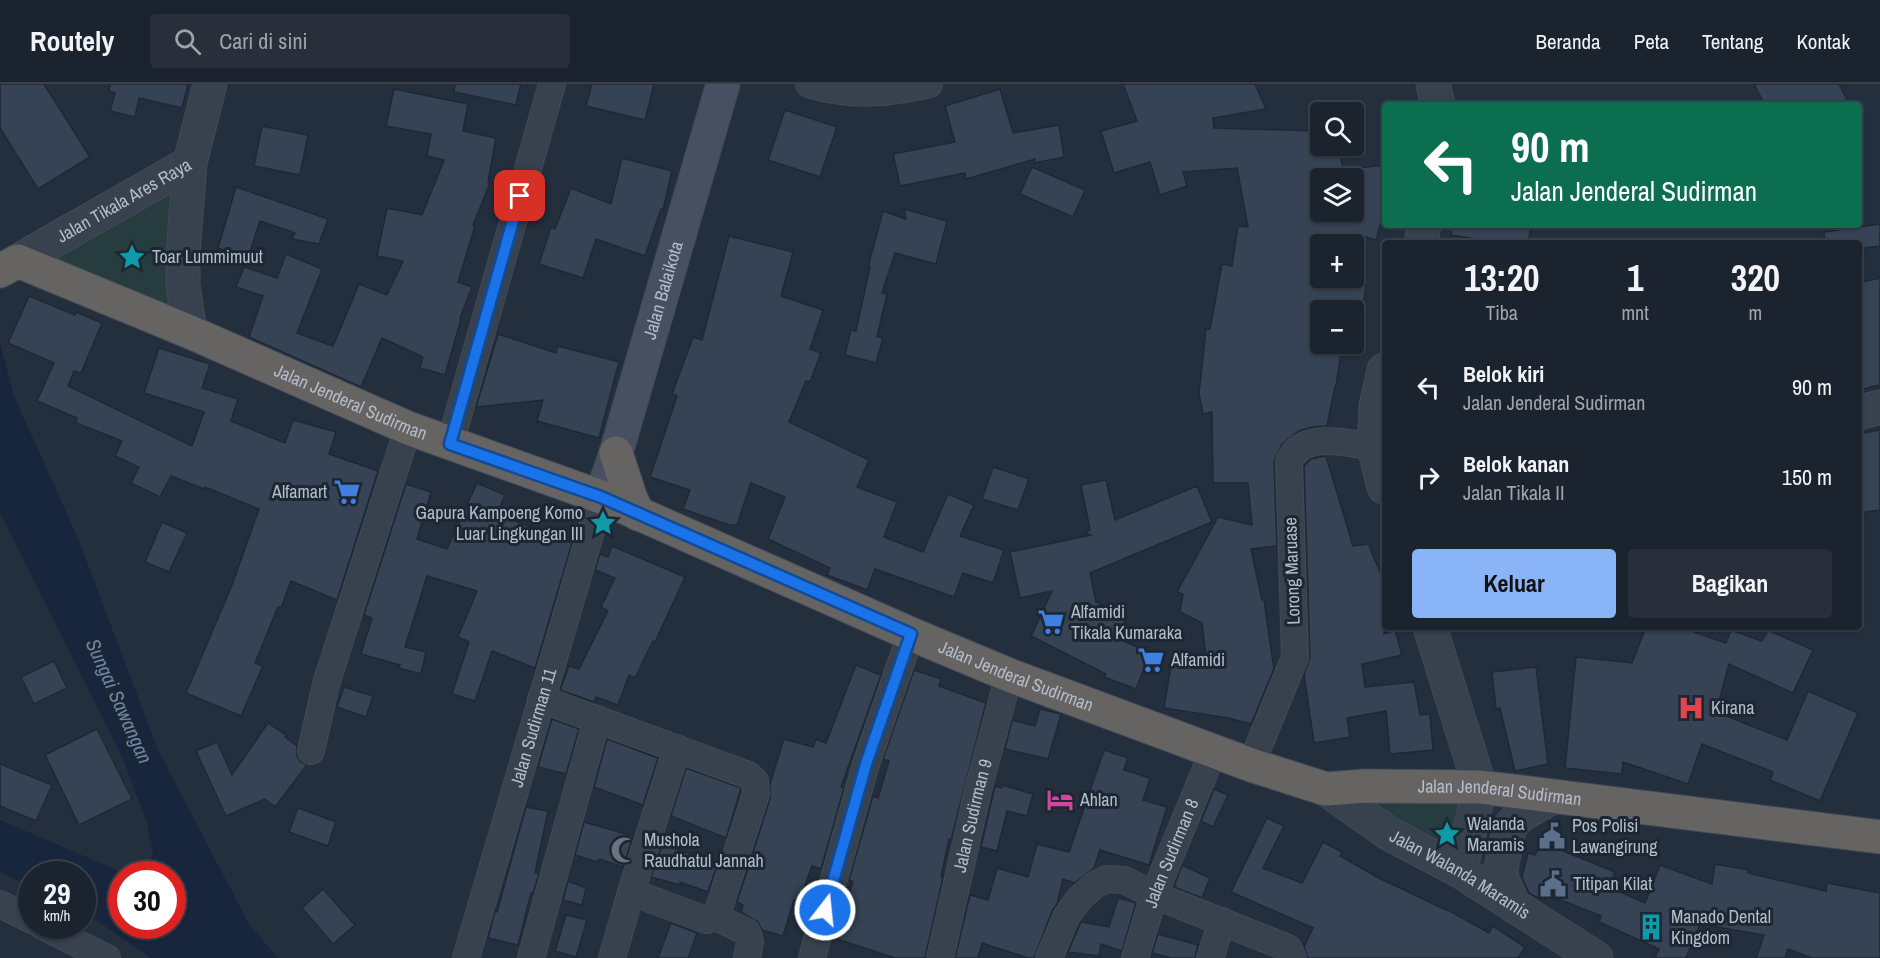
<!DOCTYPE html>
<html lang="id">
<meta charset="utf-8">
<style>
body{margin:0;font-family:"Archivo Narrow",sans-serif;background:#282f3a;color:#f1f3f6;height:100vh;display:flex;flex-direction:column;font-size:22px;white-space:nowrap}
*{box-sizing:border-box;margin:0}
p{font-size:20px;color:#a0a4aa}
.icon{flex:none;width:33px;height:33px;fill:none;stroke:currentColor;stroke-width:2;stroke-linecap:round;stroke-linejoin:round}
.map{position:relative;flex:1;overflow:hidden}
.panel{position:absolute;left:1382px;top:156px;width:480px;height:390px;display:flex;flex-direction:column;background:#1b232e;border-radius:6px;box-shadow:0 2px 4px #0004,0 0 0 2px #39404a}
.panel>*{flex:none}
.banner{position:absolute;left:1382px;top:18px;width:480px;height:126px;border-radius:6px;box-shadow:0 2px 4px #0004,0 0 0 2px #39404a;background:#0b6e4f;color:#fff;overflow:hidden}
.controls{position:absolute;left:1310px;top:18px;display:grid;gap:12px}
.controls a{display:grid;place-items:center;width:54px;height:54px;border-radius:6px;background:#1b232e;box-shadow:0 2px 4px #0004,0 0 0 2px #39404a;font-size:30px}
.speed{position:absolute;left:18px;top:777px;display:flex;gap:12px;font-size:30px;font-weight:700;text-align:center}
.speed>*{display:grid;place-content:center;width:78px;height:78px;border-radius:50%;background:#1b232e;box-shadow:0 2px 4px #0004,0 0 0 2px #39404a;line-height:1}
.speed small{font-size:15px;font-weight:400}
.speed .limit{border:9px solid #d22;background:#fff;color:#111}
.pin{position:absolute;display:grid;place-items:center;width:51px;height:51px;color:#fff;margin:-26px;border-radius:12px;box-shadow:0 3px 9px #0006}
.me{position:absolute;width:66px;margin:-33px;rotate:16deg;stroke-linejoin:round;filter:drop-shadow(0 0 4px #0008)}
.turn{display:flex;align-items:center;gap:21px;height:126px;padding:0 30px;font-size:27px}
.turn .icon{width:78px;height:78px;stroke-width:2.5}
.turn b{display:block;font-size:42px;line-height:51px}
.eta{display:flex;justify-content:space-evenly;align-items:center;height:102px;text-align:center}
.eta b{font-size:36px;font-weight:700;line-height:42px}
.action{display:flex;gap:12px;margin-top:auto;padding:12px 30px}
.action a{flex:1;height:69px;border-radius:6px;background:#8ab4f8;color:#111;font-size:24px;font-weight:700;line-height:69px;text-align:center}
.action a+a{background:#282f3a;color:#f1f3f6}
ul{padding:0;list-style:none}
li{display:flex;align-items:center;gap:18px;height:90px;padding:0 30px}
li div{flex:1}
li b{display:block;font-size:22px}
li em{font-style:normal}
header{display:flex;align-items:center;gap:36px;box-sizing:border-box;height:84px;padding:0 30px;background:#1b232e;border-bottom:2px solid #39404a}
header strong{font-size:28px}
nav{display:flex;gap:33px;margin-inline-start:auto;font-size:21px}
.search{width:420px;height:54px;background:#282f3a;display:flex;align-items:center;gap:15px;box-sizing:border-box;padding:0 21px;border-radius:6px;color:#a0a4aa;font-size:22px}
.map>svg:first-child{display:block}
.green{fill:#263c3f}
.water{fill:#17263c}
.building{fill:#364354;stroke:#1f2835;stroke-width:1.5;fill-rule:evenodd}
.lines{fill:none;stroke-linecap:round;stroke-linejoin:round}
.minor-casing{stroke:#414a57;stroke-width:28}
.tertiary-casing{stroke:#414a57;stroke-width:35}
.secondary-casing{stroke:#414a57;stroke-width:35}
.trunk-casing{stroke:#434c59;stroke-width:35}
.minor{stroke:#38414e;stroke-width:26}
.tertiary{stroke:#38414e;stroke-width:33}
.secondary{stroke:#465061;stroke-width:33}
.trunk{stroke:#656462;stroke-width:33}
.route-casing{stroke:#114b97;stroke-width:15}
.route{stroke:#1a73e8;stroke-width:10}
.labels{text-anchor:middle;stroke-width:6;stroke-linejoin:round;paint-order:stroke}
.street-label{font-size:18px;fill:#b4bcc9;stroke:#1d2633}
.poi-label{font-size:18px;fill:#b4bcc9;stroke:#1d2633;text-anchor:start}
.water-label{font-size:20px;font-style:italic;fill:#6d86a8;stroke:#1d2633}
</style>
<header>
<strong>Routely</strong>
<div class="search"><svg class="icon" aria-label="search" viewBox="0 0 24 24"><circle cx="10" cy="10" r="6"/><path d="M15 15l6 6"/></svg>Cari di sini</div>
<nav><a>Beranda</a><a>Peta</a><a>Tentang</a><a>Kontak</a></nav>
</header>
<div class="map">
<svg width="1880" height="874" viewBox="0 0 1880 874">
<rect width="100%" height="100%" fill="#242f3e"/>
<g class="green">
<polygon points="187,87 186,242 30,177"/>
<polygon points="1362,706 1471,709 1457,777 1381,740"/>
</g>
<polygon class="water" points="0,259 14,312 79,457 158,666 250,842 278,874 151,874 83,827 82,790 32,790 31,803 0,788 0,736 126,790 122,790 122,842 172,842 172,790 137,790 147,787 153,768 146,736 122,673 0,429"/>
<g class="building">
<polygon points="0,0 44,0 90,73 38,105 0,44"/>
<polygon points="110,0 188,0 182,24 139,14 135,33 110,27 115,9 109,7"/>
<polygon points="455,0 521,0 516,21 454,8"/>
<polygon points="592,0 654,0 645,36 586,22"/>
<path d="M1123,0H1255L1266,25L1213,34L1214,44L1320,47V62H1339L1343,86L1384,81V127L1376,156L1355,150L1353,161L1320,160V194H1348L1347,199L1366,202L1362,227L1343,224V226H1320V260L1342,261L1336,302H1335L1327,342L1312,343L1299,347L1282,360L1274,378L1277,462L1251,465L1262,516H1264L1274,585L1251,640L1228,634L1164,624L1172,576L1207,581L1202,539L1180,528L1183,510L1177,508L1218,433L1252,441L1248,399H1213L1212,328L1203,330L1199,310L1206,245H1210L1222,180L1232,182L1238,142L1248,143L1237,84L1183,88L1187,102L1160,111L1150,78L1114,89L1101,47L1137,37ZM1320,94H1353V128H1320Z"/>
<polygon points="1754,0 1839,0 1847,16 1836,21 1765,21"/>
<polygon points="394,5 468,20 463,47 496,54 488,98 490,99 473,141 475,142 458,198 472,203 460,234 461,235 445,291 420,284 423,273 382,254 361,303 249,253 263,212 236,203 244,183 277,194 286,170 322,185 297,249 333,262 359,200 387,211 403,177 377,172 387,124 422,131 444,76 427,72 431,50 386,42"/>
<polygon points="1000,5 1013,49 1059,41 1064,73 1034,79 1035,75 966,95 965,89 900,102 893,70 955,58 945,22"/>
<polygon points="785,26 837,43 820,93 768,76"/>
<polygon points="262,42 308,51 300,91 254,82"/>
<polygon points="622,74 672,87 663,126 661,125 645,172 596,155 583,194 539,180 551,143 555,145 571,104 611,120"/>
<polygon points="1032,83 1085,106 1073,133 1020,110"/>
<polygon points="236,103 328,135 319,160 292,155 295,149 260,137 248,174 218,164"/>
<polygon points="904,125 947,137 936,180 895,169 882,209 887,210 877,253 883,254 876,279 845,271 851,246 856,247 870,183 868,183 883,127 906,135"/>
<polygon points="1880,140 1880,162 1858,165 1858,159 1825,159 1824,148"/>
<polygon points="1452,141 1531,141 1528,159 1501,159 1451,151"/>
<polygon points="729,152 793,168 781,212 823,226 810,265 821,269 810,298 806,297 789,338 869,376 857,403 897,418 884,453 923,468 948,410 974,421 960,452 1004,466 993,499 963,489 954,513 875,485 867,506 827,491 830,484 768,455 785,413 751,399 737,441 729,441 683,425 690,406 650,393 677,312 672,310 693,253 702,256"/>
<polygon points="1880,194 1880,301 1858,306 1858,199"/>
<polygon points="29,212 75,231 76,228 102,239 81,289 74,287 68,302 192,362 204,328 144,309 159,264 210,280 202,304 238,315 231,337 285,359 293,336 336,348 329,370 378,387 337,516 291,497 281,524 278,523 255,579 263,582 241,632 186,609 232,501 259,425 205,403 204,405 171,392 160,413 131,399 139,383 115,372 122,357 76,339 77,334 37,317 54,279 8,259"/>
<polygon points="498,250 556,269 558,262 619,278 599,354 537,337 543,316 476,323"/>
<polygon points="1880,346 1880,426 1858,429 1858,350"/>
<polygon points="1326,372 1353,462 1369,460 1371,467 1384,497 1384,550 1395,546 1402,571 1362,580 1365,603 1414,598 1420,631 1430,630 1433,666 1390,670 1386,627 1347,634 1350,653 1314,659 1304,590 1310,573 1304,382 1311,375"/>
<polygon points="993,383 1029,395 1018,426 982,415"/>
<polygon points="1106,396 1115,436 1197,402 1212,438 1090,489 1096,518 1127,533 1118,555 1148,567 1148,574 1136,605 1104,593 1106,590 1031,552 1052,507 1020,514 1010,468 1091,451 1085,449 1090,446 1081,401"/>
<polygon points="477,399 505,411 497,430 572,459 535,584 492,567 475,617 452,610 469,558 458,553 477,507 427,492 405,563 426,568 421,590 399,584 400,581 361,570 372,534 364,531 406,400 431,408 417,455 447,465"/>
<polygon points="162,438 187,449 169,488 145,478"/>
<polygon points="612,462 685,493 655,558 653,557 635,594 629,591 618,621 596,613 594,618 560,606 569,582 579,585 608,527 601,523 615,494 595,486 600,470 608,473"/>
<polygon points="1646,543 1680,543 1726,559 1731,546 1762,557 1768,546 1813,566 1793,609 1729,580 1716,628 1787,656 1808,607 1858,629 1820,717 1770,696 1773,688 1702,660 1688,700 1623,678 1622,690 1565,684 1576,573 1632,579"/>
<polygon points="54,577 67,604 34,620 21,593"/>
<polygon points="856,581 881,591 841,703 844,704 821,785 812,782 799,818 794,816 783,852 762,846 758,838 741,828 743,821 737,818 770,715 770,700 784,655 813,663 816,655 826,659"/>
<polygon points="1536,583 1548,680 1515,687 1500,624 1496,625 1492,588"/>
<polygon points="914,586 941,595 939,602 986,619 951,756 949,755 941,793 943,793 925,874 895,874 834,854 853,798 849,796 873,712 878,714 889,677 883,675"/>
<polygon points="344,603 373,612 366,633 337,623"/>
<polygon points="1040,625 1061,630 1048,675 1005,665 1012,636 1035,642"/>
<polygon points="552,635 579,645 566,690 538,683"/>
<polygon points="268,639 286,651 285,653 297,662 297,672 301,678 307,681 275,723 265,715 226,732 196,667 217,658 232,691"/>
<polygon points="97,645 132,715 79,741 45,671"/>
<polygon points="607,655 658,674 643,721 594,703"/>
<polygon points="1104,666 1128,674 1124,686 1150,694 1143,716 1167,723 1149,781 1100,766 1094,784 1075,799 1063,795 1057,820 1052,827 1034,874 1028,874 982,859 978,874 955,874 970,811 988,816 997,784 1028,793 1037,760 1069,768"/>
<polygon points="0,680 52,701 36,737 0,722"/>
<polygon points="686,684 741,704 726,754 671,732"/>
<polygon points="1002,701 1033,710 1027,732 1007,727 997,767 981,763 995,702 1002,704"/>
<polygon points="1214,705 1228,711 1213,743 1201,737"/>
<polygon points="526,723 548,727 535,789 539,790 533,809 531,809 518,861 488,854 495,827 497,828"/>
<polygon points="298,724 336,738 328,762 289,748"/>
<polygon points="1267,734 1284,742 1263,784 1302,799 1323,758 1342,768 1340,772 1377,793 1446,826 1446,825 1489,849 1493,842 1525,863 1518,874 1308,874 1304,863 1313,844 1231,808"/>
<polygon points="584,738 633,752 623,783 600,775 597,778 575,771"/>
<polygon points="1541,758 1615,788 1609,803 1645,819 1660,781 1712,800 1715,780 1749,786 1748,789 1826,807 1827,799 1880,809 1880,874 1812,874 1788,865 1785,874 1756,874 1764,851 1700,840 1686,874 1655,874 1659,865 1599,838 1601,832 1546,810 1544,817 1529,809 1522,793 1528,769 1535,771"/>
<polygon points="662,761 718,778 708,808 680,798 680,801 651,793"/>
<polygon points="1182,781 1210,794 1202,814 1174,803"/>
<polygon points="568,797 586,804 582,821 563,816"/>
<polygon points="323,805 355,841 333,860 302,824"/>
<polygon points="1118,814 1136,819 1122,867 1101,860 1099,872 1068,868 1081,838 1109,843"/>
<polygon points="566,831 587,836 576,873 555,867"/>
<polygon points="671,839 697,849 688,874 658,874"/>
<polygon points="1158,850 1198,861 1195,874 1171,874 1152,869"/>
</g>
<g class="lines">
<g class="minor-casing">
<g id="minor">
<path d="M809,0C852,13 886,10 929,0"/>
<polyline points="450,360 552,0"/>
<polyline points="541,615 748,691 755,697 756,710 716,833 706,836 631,808"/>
<polyline points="311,667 326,600 408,344"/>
<path d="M1251,681L1295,573L1289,378C1301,346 1347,359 1374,363"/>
<polyline points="0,820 32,836"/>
<polyline points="716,833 747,848 750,858 747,874"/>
<polyline points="42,842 107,874"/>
<path id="s1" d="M466,874L601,413"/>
<polyline points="531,874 597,635"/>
<polyline points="612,874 631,808 677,664"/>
<polyline points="812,874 866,680 911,550"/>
<path id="s2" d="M940,874L978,706L1009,591"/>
<polyline points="1049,874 1066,833 1080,814 1096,800 1107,795 1124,796 1154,811 1288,864 1293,874"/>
<path id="s3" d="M1135,874L1154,811L1213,668"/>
<polyline points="1210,874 1222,837"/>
</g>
</g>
<g class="tertiary-casing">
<g id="tertiary">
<polyline points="1433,0 1438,21"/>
<polyline points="1421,159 1424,141"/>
<path id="s4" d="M18,177L190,79"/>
<polyline points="190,248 183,201 183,170 190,79 210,0"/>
<polyline points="1384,286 1376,322 1374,363 1384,403"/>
<polyline points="1858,329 1880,323"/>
<polyline points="1430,543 1480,703 1460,787"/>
<path id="s5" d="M1326,705L1388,749L1460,787L1596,874"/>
<polyline points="1514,822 1502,795 1501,784 1510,742 1521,731 1554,712"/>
</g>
</g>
<g class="secondary-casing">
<g id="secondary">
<path id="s6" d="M601,413L616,369L723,0"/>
</g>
</g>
<g class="trunk-casing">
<g id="trunk">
<path id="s7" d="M0,187L18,177L190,248L408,344L601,413L911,550L1009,591L1251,681L1326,705L1365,702L1480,703L1880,753"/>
<polyline points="616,369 631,415 638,430"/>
</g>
</g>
<use href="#minor" class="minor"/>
<use href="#tertiary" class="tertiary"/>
<use href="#secondary" class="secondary"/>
<use href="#trunk" class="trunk"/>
</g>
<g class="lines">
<g class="route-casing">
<polyline id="route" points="520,112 450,360 601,413 911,550 866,680 825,826"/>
</g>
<use href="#route" class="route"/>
</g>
<defs>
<g id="sight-bare" transform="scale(2.07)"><path d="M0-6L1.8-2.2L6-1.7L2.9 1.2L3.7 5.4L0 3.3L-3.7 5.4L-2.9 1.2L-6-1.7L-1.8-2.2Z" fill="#0f9aa8" stroke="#1d2633" stroke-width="2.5" paint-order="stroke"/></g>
<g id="supermarket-bare" transform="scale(2.07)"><path d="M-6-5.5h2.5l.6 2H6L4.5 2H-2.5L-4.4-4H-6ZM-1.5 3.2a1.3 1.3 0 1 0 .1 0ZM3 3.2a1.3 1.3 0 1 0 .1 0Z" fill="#3f7fe0" stroke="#1d2633" stroke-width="2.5" paint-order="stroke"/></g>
<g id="hospital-bare" transform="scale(2.07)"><path d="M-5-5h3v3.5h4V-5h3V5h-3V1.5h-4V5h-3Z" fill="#e0444e" stroke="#1d2633" stroke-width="2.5" paint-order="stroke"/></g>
<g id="hotel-bare" transform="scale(2.07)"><path d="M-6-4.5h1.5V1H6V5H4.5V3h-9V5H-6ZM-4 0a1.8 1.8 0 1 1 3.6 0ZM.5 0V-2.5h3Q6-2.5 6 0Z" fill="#d1479c" stroke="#1d2633" stroke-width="2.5" paint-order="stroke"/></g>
<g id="civic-bare" transform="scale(2.07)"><path d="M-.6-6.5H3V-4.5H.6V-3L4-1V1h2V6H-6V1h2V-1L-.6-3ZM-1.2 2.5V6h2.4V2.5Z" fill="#5c6f8a" stroke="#1d2633" stroke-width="2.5" paint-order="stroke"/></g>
<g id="mosque-bare" transform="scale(2.07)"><path d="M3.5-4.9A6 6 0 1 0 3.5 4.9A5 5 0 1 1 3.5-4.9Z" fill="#6b7280" stroke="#1d2633" stroke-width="2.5" paint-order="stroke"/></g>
<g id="building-bare" transform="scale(2.07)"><path d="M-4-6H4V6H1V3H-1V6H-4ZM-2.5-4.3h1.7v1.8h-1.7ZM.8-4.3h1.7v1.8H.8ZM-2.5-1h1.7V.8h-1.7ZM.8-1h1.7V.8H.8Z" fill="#0f9aa8" stroke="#1d2633" stroke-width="2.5" paint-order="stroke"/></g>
</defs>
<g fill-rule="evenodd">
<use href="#sight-bare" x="132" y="173"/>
<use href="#supermarket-bare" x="347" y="408"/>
<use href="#sight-bare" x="603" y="439"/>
<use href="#supermarket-bare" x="1051" y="538"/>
<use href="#supermarket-bare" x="1151" y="576"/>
<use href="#hospital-bare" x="1691" y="624"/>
<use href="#hotel-bare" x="1060" y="716"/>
<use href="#sight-bare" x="1447" y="750"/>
<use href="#civic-bare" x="1552" y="752"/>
<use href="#mosque-bare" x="624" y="766"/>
<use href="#civic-bare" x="1553" y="800"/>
<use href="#building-bare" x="1651" y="843"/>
</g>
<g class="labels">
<g class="street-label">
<text dy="6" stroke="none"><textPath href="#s4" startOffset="122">Jalan Tikala Ares Raya</textPath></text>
<text dy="6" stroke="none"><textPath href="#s6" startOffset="216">Jalan Balaikota</textPath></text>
<text dy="6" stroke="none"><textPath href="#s7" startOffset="382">Jalan Jenderal Sudirman</textPath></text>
<text transform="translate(1292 487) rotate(-92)" y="6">Lorong Maruase</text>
<text dy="6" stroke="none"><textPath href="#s7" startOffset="1102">Jalan Jenderal Sudirman</textPath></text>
<text dy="6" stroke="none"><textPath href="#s1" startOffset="240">Jalan Sudirman 11</textPath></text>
<text dy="6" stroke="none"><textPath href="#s7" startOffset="1606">Jalan Jenderal Sudirman</textPath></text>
<text dy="6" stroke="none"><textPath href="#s2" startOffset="146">Jalan Sudirman 9</textPath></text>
<text dy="6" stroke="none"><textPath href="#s3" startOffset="111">Jalan Sudirman 8</textPath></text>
<text dy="6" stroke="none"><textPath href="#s5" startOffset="159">Jalan Walanda Maramis</textPath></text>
</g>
<g class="poi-label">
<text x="152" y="179">Toar Lummimuut</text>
<text x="327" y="414" text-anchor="end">Alfamart</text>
<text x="583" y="435" text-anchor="end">Gapura Kampoeng Komo<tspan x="583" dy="21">Luar Lingkungan III</tspan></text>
<text x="1071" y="534">Alfamidi<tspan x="1071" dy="21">Tikala Kumaraka</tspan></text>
<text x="1171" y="582">Alfamidi</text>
<text x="1711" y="630">Kirana</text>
<text x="1080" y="722">Ahlan</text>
<text x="1467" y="746">Walanda<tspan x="1467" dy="21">Maramis</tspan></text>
<text x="1572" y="748">Pos Polisi<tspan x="1572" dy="21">Lawangirung</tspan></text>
<text x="644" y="762">Mushola<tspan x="644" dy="21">Raudhatul Jannah</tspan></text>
<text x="1573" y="806">Titipan Kilat</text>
<text x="1671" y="839">Manado Dental<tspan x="1671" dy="21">Kingdom</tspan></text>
</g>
<g class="water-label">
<text transform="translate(119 617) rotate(66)" y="7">Sungai Sawangan</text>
</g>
</g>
</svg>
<div class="controls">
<a><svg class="icon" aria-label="search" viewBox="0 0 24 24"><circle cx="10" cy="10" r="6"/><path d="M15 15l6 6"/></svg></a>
<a><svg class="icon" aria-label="layers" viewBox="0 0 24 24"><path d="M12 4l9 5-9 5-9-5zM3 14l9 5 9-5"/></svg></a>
<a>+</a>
<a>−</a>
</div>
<div class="speed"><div>29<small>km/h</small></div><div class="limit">30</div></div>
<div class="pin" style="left:520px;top:112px;background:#d93025"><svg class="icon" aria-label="arrive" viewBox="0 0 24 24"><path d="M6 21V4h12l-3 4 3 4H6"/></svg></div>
<svg class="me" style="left:825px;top:826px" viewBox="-20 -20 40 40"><circle r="17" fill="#1a73e8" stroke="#fff" stroke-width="3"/><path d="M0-11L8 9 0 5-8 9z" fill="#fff"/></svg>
<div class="banner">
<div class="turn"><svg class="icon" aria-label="left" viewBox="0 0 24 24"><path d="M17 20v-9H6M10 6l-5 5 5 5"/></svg><div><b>90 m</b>Jalan Jenderal Sudirman</div></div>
</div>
<section class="panel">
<div class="eta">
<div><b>13:20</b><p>Tiba</p></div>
<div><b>1</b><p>mnt</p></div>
<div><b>320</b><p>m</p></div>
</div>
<ul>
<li><svg class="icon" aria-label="left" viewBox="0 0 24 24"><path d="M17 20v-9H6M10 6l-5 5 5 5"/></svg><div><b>Belok kiri</b><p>Jalan Jenderal Sudirman</p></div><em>90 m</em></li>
<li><svg class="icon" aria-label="right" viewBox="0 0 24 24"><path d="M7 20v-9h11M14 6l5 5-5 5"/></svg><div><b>Belok kanan</b><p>Jalan Tikala II</p></div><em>150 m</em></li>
</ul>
<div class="action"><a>Keluar</a><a>Bagikan</a></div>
</section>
</div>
